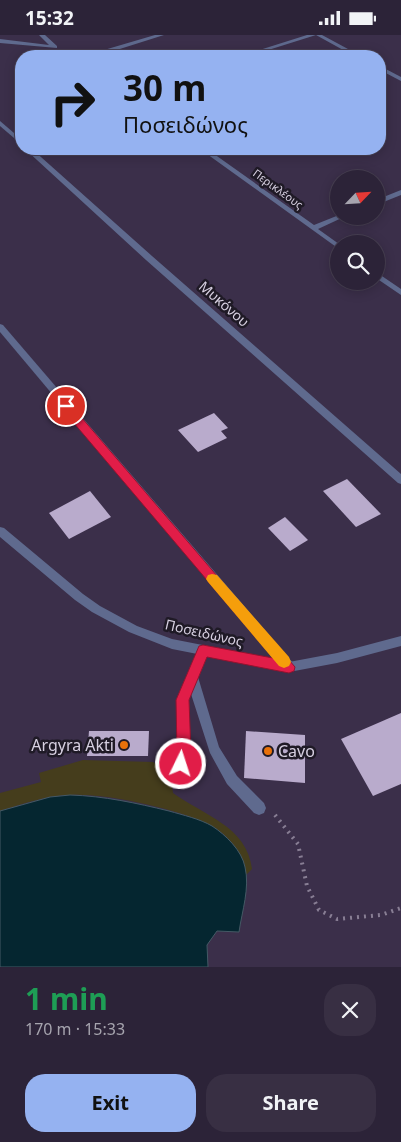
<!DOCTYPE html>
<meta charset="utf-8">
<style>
body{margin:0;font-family:"Noto Sans",sans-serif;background:#382f43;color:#f1f3f6;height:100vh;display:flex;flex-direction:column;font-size:19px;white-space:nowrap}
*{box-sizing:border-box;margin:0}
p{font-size:16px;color:#a6a4ae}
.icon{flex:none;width:28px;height:28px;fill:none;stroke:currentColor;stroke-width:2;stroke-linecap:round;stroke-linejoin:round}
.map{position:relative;height:932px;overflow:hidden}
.side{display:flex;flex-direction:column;background:#2c2338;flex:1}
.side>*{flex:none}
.hud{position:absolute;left:15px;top:15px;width:371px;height:105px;border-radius:20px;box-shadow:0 2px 12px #0003,0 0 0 1px #484053;background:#95b2f1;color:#111;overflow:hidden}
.needle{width:32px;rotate:65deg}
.fabs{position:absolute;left:330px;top:135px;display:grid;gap:10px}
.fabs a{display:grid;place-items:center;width:55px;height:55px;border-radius:50%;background:#2c2338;box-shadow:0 2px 12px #0003,0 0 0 1px #484053;font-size:25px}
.pin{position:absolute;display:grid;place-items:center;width:42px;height:42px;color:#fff;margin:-21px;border:2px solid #fff;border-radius:50%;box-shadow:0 1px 5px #0007}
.me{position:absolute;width:55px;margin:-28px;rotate:4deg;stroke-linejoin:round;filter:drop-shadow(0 0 4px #0008)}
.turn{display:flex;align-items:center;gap:18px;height:105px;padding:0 25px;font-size:22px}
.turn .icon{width:65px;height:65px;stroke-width:2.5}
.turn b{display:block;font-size:35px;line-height:42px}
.round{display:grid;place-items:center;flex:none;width:52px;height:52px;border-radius:20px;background:#382f43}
.headline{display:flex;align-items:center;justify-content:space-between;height:85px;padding:0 25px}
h1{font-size:30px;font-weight:700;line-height:38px;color:#1e9e55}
.primary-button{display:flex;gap:10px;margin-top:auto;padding:10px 25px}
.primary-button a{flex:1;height:58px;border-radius:20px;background:#95b2f1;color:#111;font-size:20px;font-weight:700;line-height:58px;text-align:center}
.primary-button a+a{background:#382f43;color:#f1f3f6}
.status{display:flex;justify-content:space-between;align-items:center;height:35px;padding:0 25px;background:#2c2338;direction:ltr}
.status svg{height:14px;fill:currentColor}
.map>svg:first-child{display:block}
.sand{fill:#453d1c}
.water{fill:#052630;stroke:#445965}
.building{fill:#b9abcc}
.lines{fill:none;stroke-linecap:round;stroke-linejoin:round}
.path{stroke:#887e94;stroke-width:4;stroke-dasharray:2 5;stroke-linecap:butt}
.minor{fill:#5f6a8e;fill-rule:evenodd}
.tertiary{fill:#5f6a8e;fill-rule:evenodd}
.route{fill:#e11d48;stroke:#92132f}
.slow{fill:#f59e0b}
.food-dot{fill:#e8710a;stroke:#1f1a26;stroke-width:2}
.labels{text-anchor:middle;stroke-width:5;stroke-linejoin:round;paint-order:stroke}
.far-street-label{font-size:11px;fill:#d6cfe0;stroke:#1f1a26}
.street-label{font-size:14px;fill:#d6cfe0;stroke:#1f1a26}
.near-poi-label{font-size:16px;fill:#d6cfe0;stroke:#1f1a26;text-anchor:end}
</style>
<div class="status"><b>15:32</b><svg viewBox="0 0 49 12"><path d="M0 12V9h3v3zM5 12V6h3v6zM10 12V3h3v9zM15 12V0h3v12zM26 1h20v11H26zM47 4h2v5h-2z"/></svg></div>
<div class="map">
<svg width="401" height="932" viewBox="0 0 401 932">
<rect width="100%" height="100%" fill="#3b2f4a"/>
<path class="sand" d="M83,725L153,727L170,738L173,758C203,780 247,791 252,834L246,840C243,819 229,799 209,790C179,774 105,758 71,760C47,760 23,769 0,776V758L41,747L39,738Z"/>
<path class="water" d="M70,760C104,761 136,768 169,776C183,780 200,784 212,791C226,800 242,816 245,832C250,853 242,876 239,897L217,896L207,910L208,932H0V776L50,762Z"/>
<g class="building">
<polygon points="214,378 228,393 221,396 227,403 198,417 178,395"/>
<polygon points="347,444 381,479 356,492 323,456"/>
<polygon points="90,456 111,482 69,504 49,478"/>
<polygon points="285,482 308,505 290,516 268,493"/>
<polygon points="401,678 401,749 373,761 341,704"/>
<polygon points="89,696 149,696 148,721 87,721"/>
<polygon points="246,696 305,700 305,748 244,743"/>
</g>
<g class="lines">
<polyline class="path" points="275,780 298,809 307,851 319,875 337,884 381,880 401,873"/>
<g class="minor">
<polygon points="39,0 45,0 57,11 57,13 0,8 0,4 49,10"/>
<polygon points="155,0 164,0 104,19 60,19 57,17 60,15 104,15"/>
<polygon points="307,0 322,0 361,21 354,21 316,0 249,21 241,21"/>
<polygon points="380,31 401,42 401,46 380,35"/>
<polygon points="0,86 21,104 21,109 0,91"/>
<polygon points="25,114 32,114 152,221 401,439 401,449 398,448 146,225"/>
<polygon points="200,114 207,114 314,190 339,180 346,181 318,194 339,209 339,214"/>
<polygon points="401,155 401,160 376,170 376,165"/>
<polygon points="376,237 401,254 401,260 376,243"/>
<polygon points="0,289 3,290 293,628 295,632 293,636 289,637 285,636 0,297"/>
<polygon points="203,610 207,611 209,615 198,642 219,712 237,741 264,768 266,773 264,778 259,780 254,778 227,749 210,718 191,659 189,665 190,718 185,733 181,735 177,733 175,729 178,718 177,665 199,611"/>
</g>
<polygon class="tertiary" points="0,492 4,493 83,559 100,571 137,591 172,604 289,627 337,618 401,601 401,611 337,628 289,637 172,614 129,597 92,577 75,565 0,502"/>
</g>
<polygon class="route" points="66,368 70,369 295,632 294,636 289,638 207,622 189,665 191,718 186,734 181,736 176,734 174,729 177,718 176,665 199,611 203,610 273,623 62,374 61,371"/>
<polygon class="slow" points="212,539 217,540 289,622 291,627 289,631 284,633 279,631 208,547 206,544 208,540"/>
<g class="food-dot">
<circle cx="124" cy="710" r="5"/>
<circle cx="268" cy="716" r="5"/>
</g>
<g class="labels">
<g class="far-street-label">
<text transform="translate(278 154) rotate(36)" y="4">Περικλέους</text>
</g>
<g class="street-label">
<text transform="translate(224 269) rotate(41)" y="5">Μυκόνου</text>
<text transform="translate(204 598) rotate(13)" y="5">Ποσειδώνος</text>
</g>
<g class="near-poi-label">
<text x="114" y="716">Argyra Akti</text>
<text x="278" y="722" text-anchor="start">Cavo</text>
</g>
</g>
</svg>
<div class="fabs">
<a><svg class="needle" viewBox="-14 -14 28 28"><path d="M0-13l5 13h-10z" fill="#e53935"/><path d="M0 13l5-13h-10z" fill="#a6a4ae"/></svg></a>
<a><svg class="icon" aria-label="search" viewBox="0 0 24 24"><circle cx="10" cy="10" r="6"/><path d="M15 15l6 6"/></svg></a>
</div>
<div class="pin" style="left:66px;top:371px;background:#d93025"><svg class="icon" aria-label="arrive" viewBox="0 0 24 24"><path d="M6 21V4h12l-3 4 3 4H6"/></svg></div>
<svg class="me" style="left:181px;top:729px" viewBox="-20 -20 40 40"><circle r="17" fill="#e11d48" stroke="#fff" stroke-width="3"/><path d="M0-11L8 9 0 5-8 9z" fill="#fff"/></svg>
<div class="hud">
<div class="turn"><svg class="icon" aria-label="right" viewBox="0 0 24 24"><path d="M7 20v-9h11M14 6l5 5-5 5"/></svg><div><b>30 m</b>Ποσειδώνος</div></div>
</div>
</div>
<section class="side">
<div class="headline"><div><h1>1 min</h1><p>170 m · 15:33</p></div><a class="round"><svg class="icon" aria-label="close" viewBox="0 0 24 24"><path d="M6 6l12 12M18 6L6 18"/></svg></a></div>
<div class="primary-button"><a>Exit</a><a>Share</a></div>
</section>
